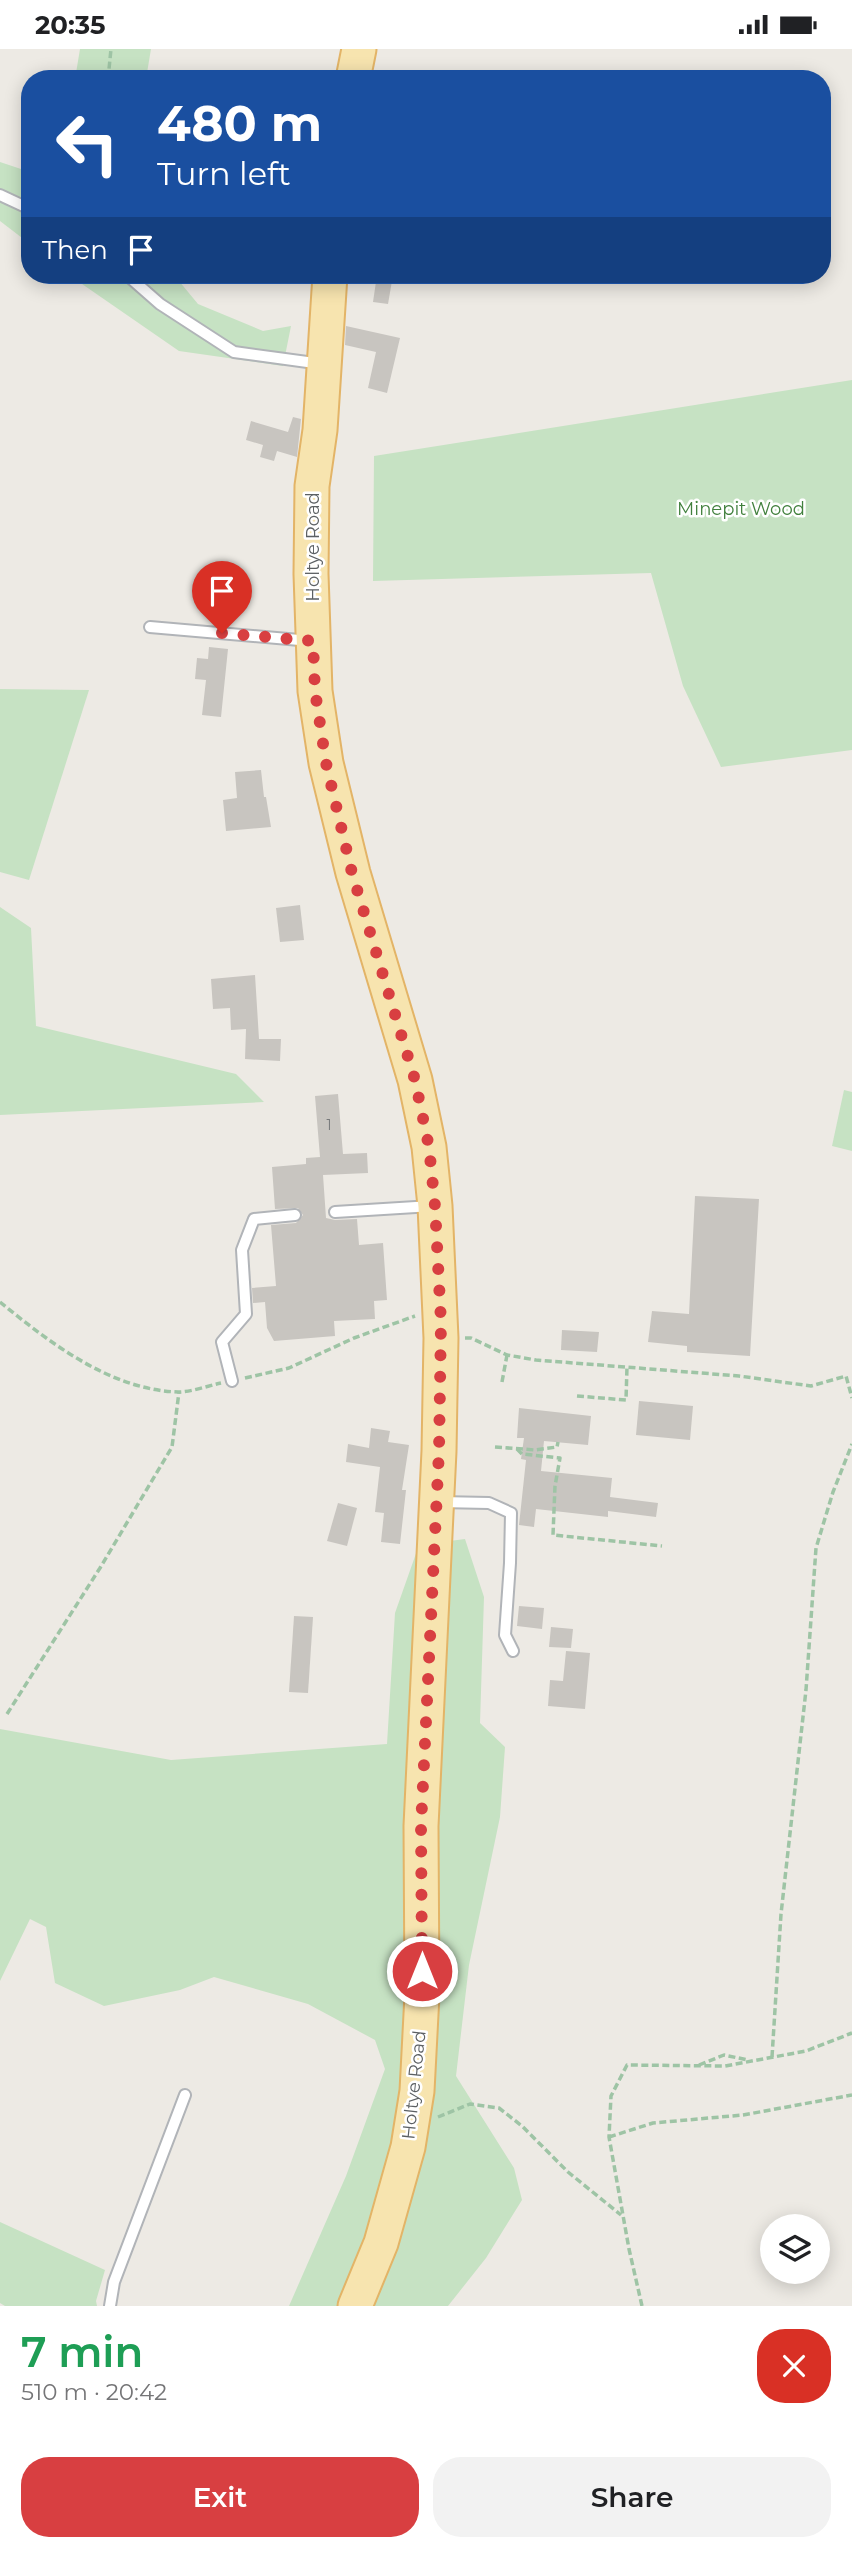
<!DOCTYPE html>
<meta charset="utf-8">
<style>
body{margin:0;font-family:Montserrat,sans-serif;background:#f2f2f2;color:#202124;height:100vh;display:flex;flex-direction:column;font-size:26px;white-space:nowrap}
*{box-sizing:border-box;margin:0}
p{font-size:23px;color:#757577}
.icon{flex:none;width:38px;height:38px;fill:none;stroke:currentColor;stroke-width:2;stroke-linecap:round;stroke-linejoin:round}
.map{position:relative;height:2257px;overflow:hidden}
.drawer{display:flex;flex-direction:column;background:#fff;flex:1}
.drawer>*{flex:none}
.banner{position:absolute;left:21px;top:21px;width:810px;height:214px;border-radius:28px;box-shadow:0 4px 18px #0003;background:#1a4fa0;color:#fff;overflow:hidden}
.controls{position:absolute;left:760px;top:2165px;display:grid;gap:14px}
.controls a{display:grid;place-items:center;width:70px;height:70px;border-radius:50%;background:#fff;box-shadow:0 4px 18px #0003;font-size:35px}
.pin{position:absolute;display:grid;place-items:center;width:60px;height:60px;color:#fff;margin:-72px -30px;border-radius:50% 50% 50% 0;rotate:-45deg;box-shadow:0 0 7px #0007}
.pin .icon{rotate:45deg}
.me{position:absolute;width:77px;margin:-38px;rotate:0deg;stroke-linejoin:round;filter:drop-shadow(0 0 5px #0008)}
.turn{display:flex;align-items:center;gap:24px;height:147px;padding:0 21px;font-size:32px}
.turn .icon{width:91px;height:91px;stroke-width:2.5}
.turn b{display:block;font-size:49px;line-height:60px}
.then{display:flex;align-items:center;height:66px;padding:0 21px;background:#0003;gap:14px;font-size:26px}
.round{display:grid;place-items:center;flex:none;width:74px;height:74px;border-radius:28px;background:#f2f2f2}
.head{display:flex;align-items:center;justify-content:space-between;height:119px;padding:0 21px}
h1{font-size:42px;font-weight:600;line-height:52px;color:#1e9e55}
.button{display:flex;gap:14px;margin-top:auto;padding:14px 21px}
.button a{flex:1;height:80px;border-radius:28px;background:#d83f41;color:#fff;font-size:28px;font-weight:600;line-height:80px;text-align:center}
.button a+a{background:#f2f2f2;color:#202124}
.status{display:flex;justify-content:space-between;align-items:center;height:49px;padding:0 35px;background:#fff;direction:ltr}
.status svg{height:19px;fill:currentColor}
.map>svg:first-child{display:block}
.green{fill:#c6e2c3}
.building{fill:#c8c5c0}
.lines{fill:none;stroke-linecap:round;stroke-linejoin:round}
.lane-casing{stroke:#b1b4b8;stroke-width:14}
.primary-casing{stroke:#e3b467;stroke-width:37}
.path{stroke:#9ec4a5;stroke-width:3.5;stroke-dasharray:7 3.5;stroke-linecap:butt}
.lane{stroke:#fff;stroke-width:10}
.primary{stroke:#f7e4af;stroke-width:33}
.route{stroke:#d83f41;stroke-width:12;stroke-dasharray:0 21.6}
.labels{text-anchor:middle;stroke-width:5;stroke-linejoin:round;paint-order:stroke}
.number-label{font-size:14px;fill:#77797a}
.park-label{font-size:18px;fill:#41803d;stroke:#fff}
.street-label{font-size:18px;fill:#5c6063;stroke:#fff}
</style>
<div class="status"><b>20:35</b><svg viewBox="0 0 49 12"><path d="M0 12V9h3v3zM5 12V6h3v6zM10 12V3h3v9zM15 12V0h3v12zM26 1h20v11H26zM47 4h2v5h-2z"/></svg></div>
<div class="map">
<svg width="852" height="2257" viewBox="0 0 852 2257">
<rect width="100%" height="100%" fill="#edeae4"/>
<g class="green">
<polygon points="80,0 151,0 146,30 75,30"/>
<polygon points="0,113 30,123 30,195 0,172"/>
<polygon points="69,226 174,226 198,255 263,282 291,277 283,317 179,302"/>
<polygon points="852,331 852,701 721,718 683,637 651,524 373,532 374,407"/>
<polygon points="0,640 89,641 29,831 0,823"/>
<polygon points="0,858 31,879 36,977 236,1025 264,1053 0,1066"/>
<polygon points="844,1041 852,1043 852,1102 832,1097"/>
<polygon points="465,1490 484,1548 480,1674 505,1698 500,1768 469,1916 456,2027 514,2119 522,2151 486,2209 448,2257 289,2257 346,2127 385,2020 375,1991 308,1955 214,1928 180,1941 104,1957 55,1934 46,1878 30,1870 0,1932 0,1680 171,1711 387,1695 395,1564 419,1496"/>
<polygon points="0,2173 105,2221 96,2252 97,2257 5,2257 0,2254"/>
</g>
<g class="building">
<polygon points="377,226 393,226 388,255 373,253"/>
<polygon points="346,277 400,289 387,344 368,339 376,303 345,296"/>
<polygon points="293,368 301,370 297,408 277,402 274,412 260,408 263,396 246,391 251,372 288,383"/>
<polygon points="209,598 228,600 221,668 202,666 206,631 195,630 197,609 208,610"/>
<polygon points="261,721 264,748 266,748 271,778 226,782 223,751 237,749 235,723"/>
<polygon points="300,856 304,891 280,893 276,859"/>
<polygon points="255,926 259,990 281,990 280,1012 245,1010 246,980 231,981 230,959 213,960 211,930"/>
<polygon points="338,1045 343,1105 367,1104 368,1124 323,1126 326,1169 335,1171 357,1170 359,1196 383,1194 387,1251 374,1252 375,1270 334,1272 335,1287 274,1292 267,1279 265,1253 253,1254 252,1239 276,1237 271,1176 296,1174 303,1166 298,1159 275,1160 272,1118 306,1115 306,1109 320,1108 315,1047"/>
<polygon points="695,1147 759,1150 750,1307 687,1303 687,1297 648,1293 652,1262 689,1265"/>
<polygon points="562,1281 599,1283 597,1303 561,1301"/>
<polygon points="639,1352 693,1357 690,1391 636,1386"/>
<polygon points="519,1359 591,1367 588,1396 544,1392 541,1422 612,1429 610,1448 658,1454 656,1468 608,1462 608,1468 536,1460 534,1478 519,1476 526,1411 521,1410 524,1389 517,1389"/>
<polygon points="371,1379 390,1382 388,1393 409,1396 402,1441 406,1441 400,1495 381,1493 384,1464 375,1463 380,1418 346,1413 348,1395 369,1399"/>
<polygon points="338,1454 357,1459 347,1497 327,1492"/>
<polygon points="519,1557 544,1559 542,1580 517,1577"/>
<polygon points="294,1567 313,1568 308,1644 289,1643"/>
<polygon points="551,1578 573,1580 571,1599 549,1598"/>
<polygon points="566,1602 590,1604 585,1660 548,1657 550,1631 563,1632"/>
</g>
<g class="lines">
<g class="lane-casing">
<g id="lane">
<polyline points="0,146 30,160"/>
<polyline points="127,226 160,255 234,303 322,315"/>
<polyline points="150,578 311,592"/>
<polyline points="335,1163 432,1157"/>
<polyline points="232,1332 222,1293 246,1265 242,1201 254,1170 295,1166"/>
<polyline points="439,1453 489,1454 511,1464 510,1514 505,1586 513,1602"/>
<polyline points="110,2257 114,2233 185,2046"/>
</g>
</g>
<g class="primary-casing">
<g id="primary">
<polyline points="353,30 359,0"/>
<polyline points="330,226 320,381 312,437 311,525 315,642 326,714 353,824 415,1031 429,1098 435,1157 441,1289 439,1402 421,1777 422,1946 417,2042 408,2098 381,2194 355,2257"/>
</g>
</g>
<g class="path">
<polyline points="108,30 111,0"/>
<path d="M0,1253C50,1294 111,1341 178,1343C191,1343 207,1337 221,1334"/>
<polyline points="465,1289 471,1289 507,1306 536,1311 739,1327 811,1337 846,1327 852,1349"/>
<polyline points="245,1329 289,1319 354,1289 415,1267"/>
<polyline points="502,1333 507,1306"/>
<polyline points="577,1347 626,1351 627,1318"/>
<polyline points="495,1398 535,1401 557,1398 558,1393"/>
<polyline points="517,1400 522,1405 560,1409 555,1437 553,1486 662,1497"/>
<polyline points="7,1665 100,1519 172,1398 179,1343"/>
<polyline points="772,2008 781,1865 806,1641 816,1499 833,1443 852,1395"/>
<polyline points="699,2016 724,2006 748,2011"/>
<polyline points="438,2068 470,2055 499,2059 522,2077 568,2123 621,2166"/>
<polyline points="609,2088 653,2074 743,2066 852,2046"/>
<polyline points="642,2257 629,2200 609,2088 611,2047 627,2016 725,2017 806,2002 852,1984"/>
</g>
<use href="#lane" class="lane"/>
<use href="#primary" class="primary"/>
</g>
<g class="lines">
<polyline class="route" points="222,584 313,592 315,642 326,714 352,824 415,1031 429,1098 435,1157 441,1273 439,1402 421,1777 422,1922"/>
</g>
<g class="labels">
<g class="number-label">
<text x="329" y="1081">1</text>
</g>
<g class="park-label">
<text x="741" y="466">Minepit Wood</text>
</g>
<g class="street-label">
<text transform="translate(313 498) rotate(-90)" y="6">Holtye Road</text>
<text transform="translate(414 2036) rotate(-84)" y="6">Holtye Road</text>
</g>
</g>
</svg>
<div class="controls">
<a><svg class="icon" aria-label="layers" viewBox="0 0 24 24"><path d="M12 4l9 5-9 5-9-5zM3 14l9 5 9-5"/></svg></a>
</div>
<div class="pin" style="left:222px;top:584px;background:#d93025"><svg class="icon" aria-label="arrive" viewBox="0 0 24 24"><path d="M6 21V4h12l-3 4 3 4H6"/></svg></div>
<svg class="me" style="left:422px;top:1922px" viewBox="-20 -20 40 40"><circle r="17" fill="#d83f41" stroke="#fff" stroke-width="3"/><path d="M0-11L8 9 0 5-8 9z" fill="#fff"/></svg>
<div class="banner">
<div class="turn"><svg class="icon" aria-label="left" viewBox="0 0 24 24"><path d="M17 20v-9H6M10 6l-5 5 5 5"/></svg><div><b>480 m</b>Turn left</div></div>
<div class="then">Then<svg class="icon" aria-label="arrive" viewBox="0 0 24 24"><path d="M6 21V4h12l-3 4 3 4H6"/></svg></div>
</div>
</div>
<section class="drawer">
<div class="head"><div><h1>7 min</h1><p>510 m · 20:42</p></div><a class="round" style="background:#d93025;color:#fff"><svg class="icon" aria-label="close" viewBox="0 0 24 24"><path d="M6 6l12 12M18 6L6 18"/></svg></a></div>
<div class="button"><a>Exit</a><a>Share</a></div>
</section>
